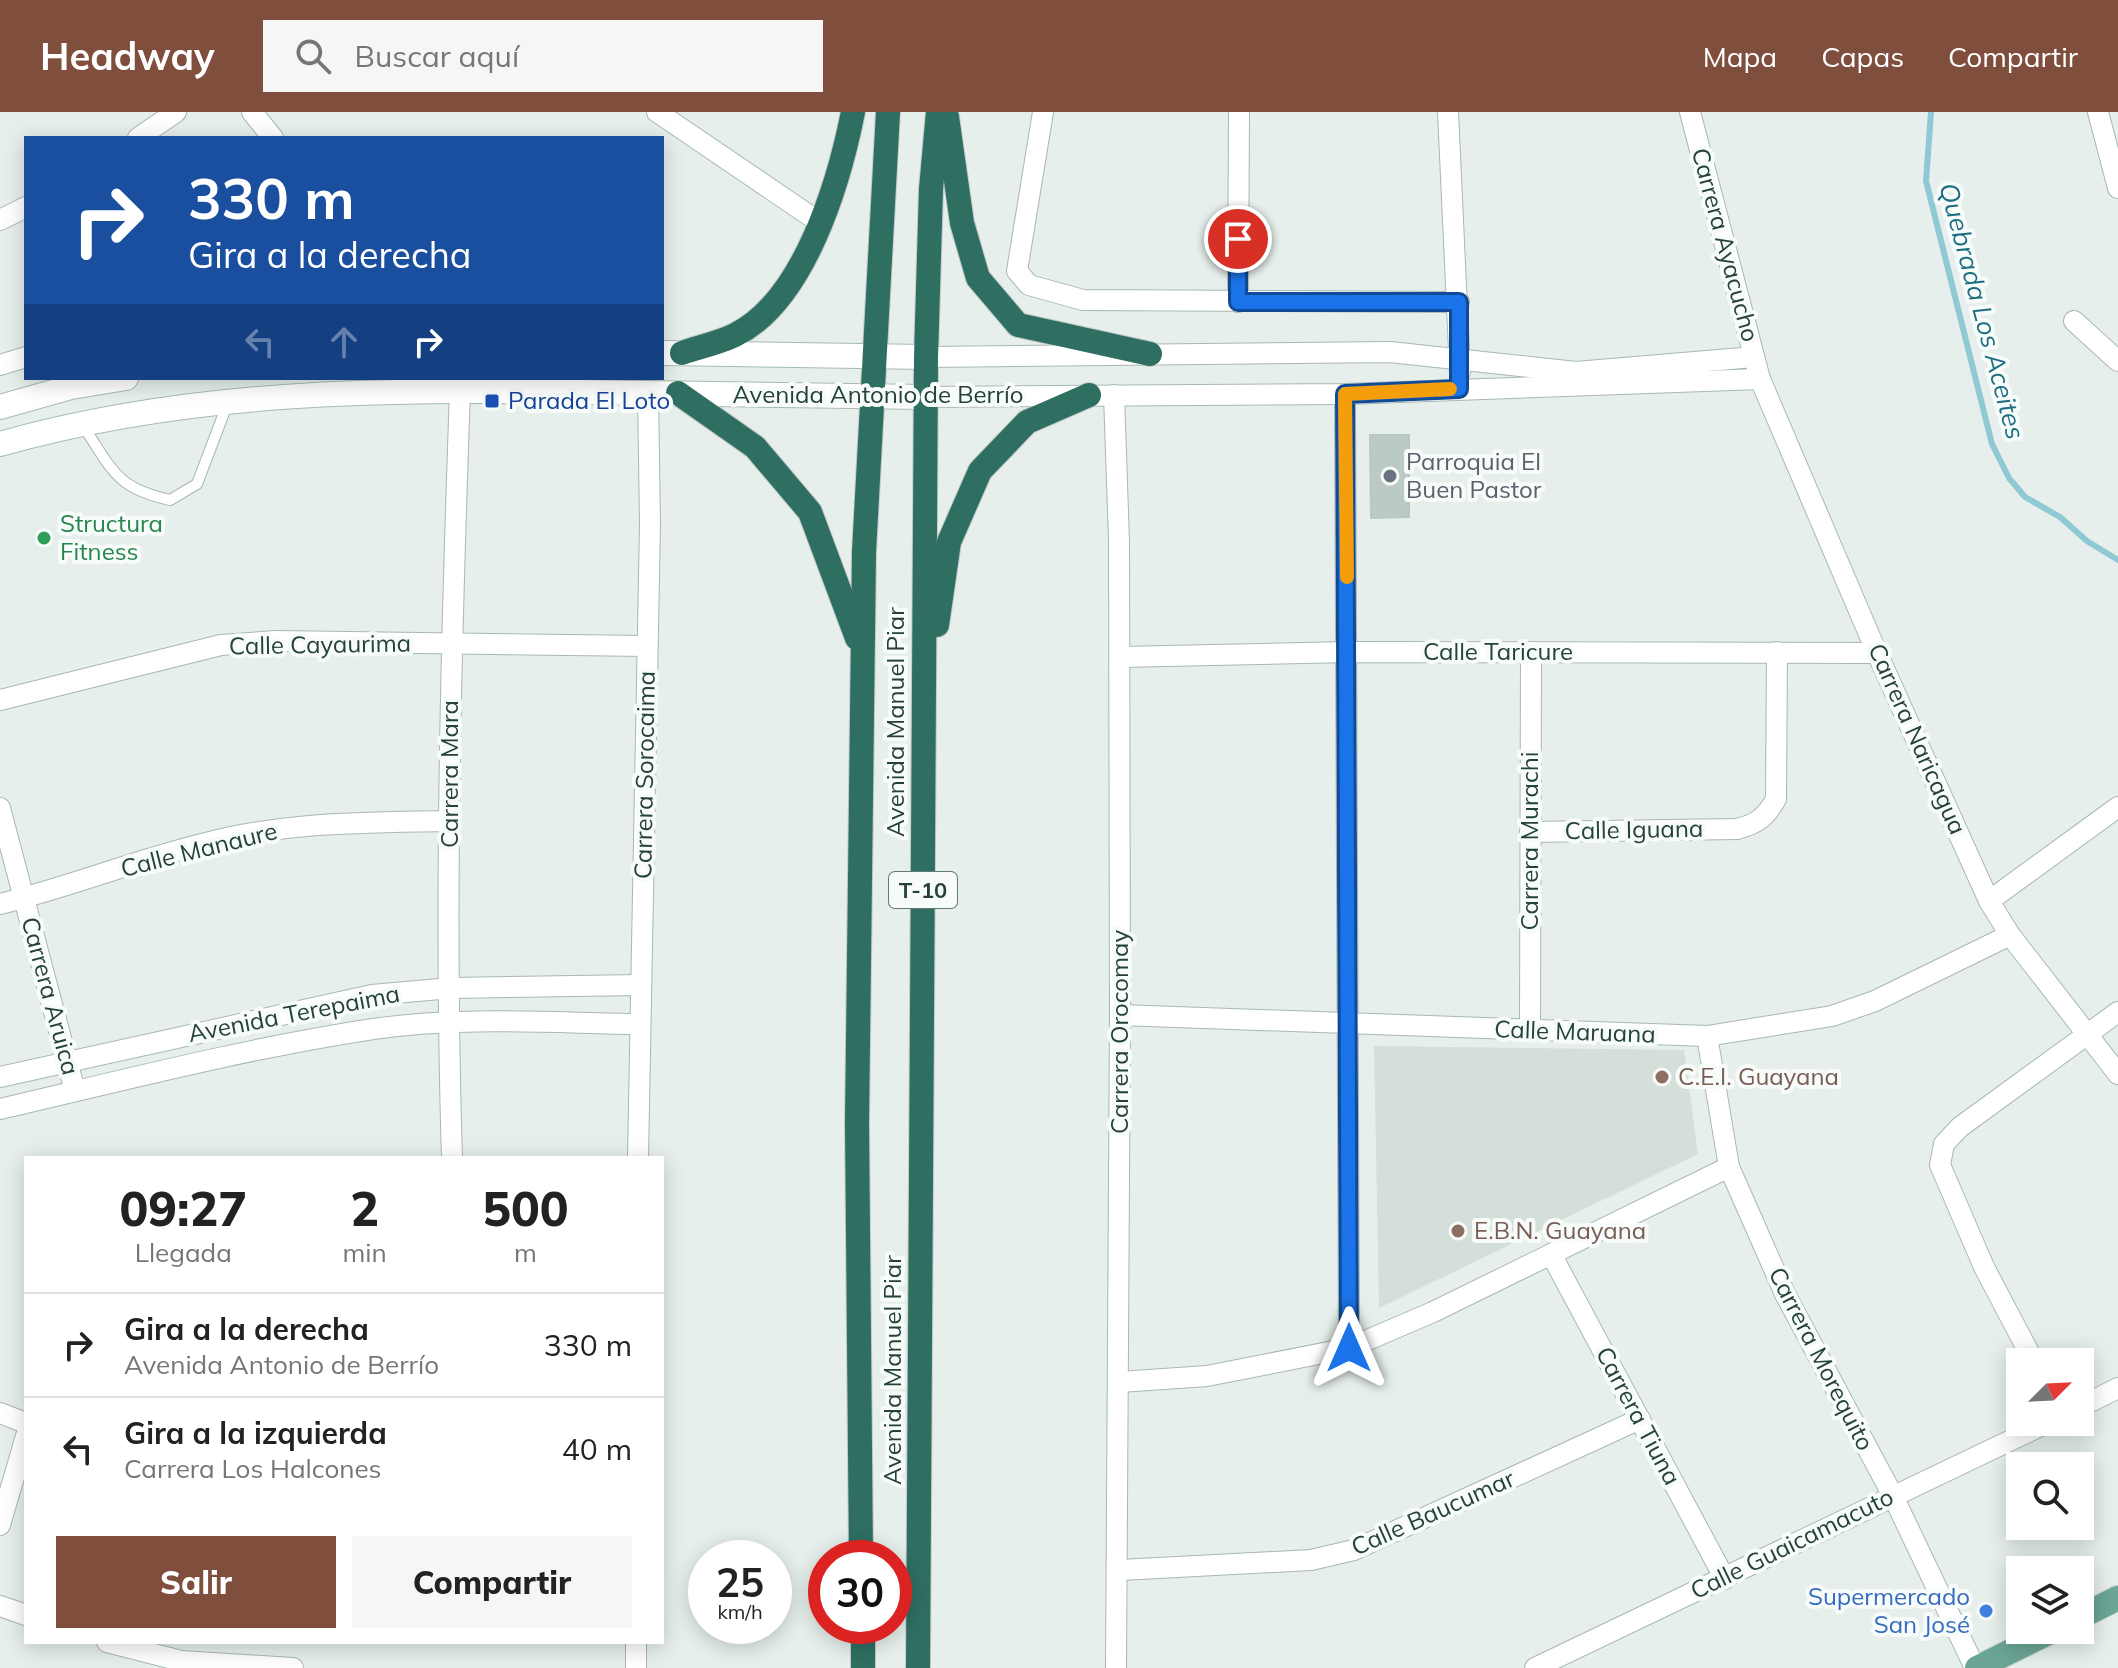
<!DOCTYPE html>
<html lang="es">
<meta charset="utf-8">
<style>
body{margin:0;font-family:Mulish,sans-serif;background:#f6f6f6;color:#222;height:100vh;display:flex;flex-direction:column;font-size:30px;white-space:nowrap}
*{box-sizing:border-box;margin:0}
p{font-size:26px;color:#767676}
.icon{flex:none;width:44px;height:44px;fill:none;stroke:currentColor;stroke-width:2;stroke-linecap:round;stroke-linejoin:round}
.map{position:relative;flex:1;overflow:hidden}
.drawer{position:absolute;left:24px;top:1044px;width:640px;height:488px;display:flex;flex-direction:column;background:#fff;border-radius:0px;box-shadow:0 4px 20px #0003}
.drawer>*{flex:none}
.banner{position:absolute;left:24px;top:24px;width:640px;height:244px;border-radius:0px;box-shadow:0 4px 20px #0003;background:#1a4fa0;color:#fff;overflow:hidden}
.needle{width:52px;rotate:66deg}
.tools{position:absolute;left:2006px;top:1236px;display:grid;gap:16px}
.tools a{display:grid;place-items:center;width:88px;height:88px;border-radius:0px;background:#fff;box-shadow:0 4px 20px #0003;font-size:40px}
.speed{position:absolute;left:688px;top:1428px;display:flex;gap:16px;font-size:40px;font-weight:700;text-align:center}
.speed>*{display:grid;place-content:center;width:104px;height:104px;border-radius:50%;background:#fff;box-shadow:0 4px 20px #0003;line-height:1}
.speed small{font-size:20px;font-weight:400}
.speed .limit{border:12px solid #d22;background:#fff;color:#111}
.pin{position:absolute;display:grid;place-items:center;width:68px;height:68px;color:#fff;margin:-34px;border:4px solid #fff;border-radius:50%;box-shadow:0 2px 8px #0007}
.me{position:absolute;width:88px;margin:-44px;rotate:0deg;stroke-linejoin:round;filter:drop-shadow(0 0 6px #0008)}
.turn{display:flex;align-items:center;gap:28px;height:168px;padding:0 32px;font-size:36px}
.turn .icon{width:104px;height:104px;stroke-width:2.5}
.turn b{display:block;font-size:56px;line-height:68px}
.lanes{display:flex;align-items:center;height:76px;padding:0 32px;background:#0003;justify-content:center;gap:40px;direction:ltr}
.lanes .off{opacity:.35}
.eta{display:flex;justify-content:space-evenly;align-items:center;height:136px;text-align:center}
.eta b{font-size:48px;font-weight:800;line-height:56px}
.cta{display:flex;gap:16px;margin-top:auto;padding:16px 32px}
.cta a{flex:1;height:92px;border-radius:0px;background:#804e3d;color:#fff;font-size:32px;font-weight:800;line-height:92px;text-align:center}
.cta a+a{background:#f6f6f6;color:#222}
ul{padding:0;list-style:none}
li{display:flex;align-items:center;gap:24px;height:104px;padding:0 32px;border-top:2px solid #e0e0e0}
li div{flex:1}
li b{display:block;font-size:30px}
li em{font-style:normal}
header{display:flex;align-items:center;gap:48px;box-sizing:border-box;height:112px;padding:0 40px;background:#804e3d;color:#fff}
header strong{font-size:38px}
nav{display:flex;gap:44px;margin-inline-start:auto;font-size:28px}
.search{width:560px;height:72px;background:#f6f6f6;display:flex;align-items:center;gap:20px;box-sizing:border-box;padding:0 28px;border-radius:0px;color:#767676;font-size:30px}
.map>svg:first-child{display:block}
.built{fill:#d4dfda}
.lines{fill:none;stroke-linecap:round;stroke-linejoin:round}
.stream{stroke:#8ec9d4;stroke-width:6}
.building{fill:#bbcac4;stroke:#b8c9c2;stroke-width:2}
.lane-casing{stroke:#a8b8b2;stroke-width:12}
.street-casing{stroke:#a8b8b2;stroke-width:22}
.secondary-casing{stroke:#a4bbb3;stroke-width:26}
.primary-casing{stroke:#c2cac8;stroke-width:26}
.highway-casing{stroke:#c2cac8;stroke-width:26}
.lane{stroke:#fff;stroke-width:10}
.street{stroke:#fff;stroke-width:20}
.secondary{stroke:#fff;stroke-width:24}
.primary{stroke:#6aa596;stroke-width:24}
.highway{stroke:#2f6f62;stroke-width:24}
.route-casing{stroke:#114b97;stroke-width:20}
.route{stroke:#1a73e8;stroke-width:14}
.slow{stroke:#f59e0b;stroke-width:14}
.transit-dot{fill:#1a4fb4;stroke:#f7fbf9;stroke-width:3}
.worship-dot{fill:#6b7280;stroke:#f7fbf9;stroke-width:3}
.leisure-dot{fill:#2e9e5b;stroke:#f7fbf9;stroke-width:3}
.education-dot{fill:#8d6e63;stroke:#f7fbf9;stroke-width:3}
.shop-dot{fill:#3f7fe0;stroke:#f7fbf9;stroke-width:3}
.labels{text-anchor:middle;stroke-width:8;stroke-linejoin:round;paint-order:stroke}
.shield{fill:#f7fbf9;stroke:#637a73;stroke-width:2}
.shield-label{font-size:22px;font-weight:bold;fill:#24423a}
.street-label{font-size:24px;fill:#24423a;stroke:#f7fbf9}
.transit-label{font-size:24px;fill:#164399;stroke:#f7fbf9;text-anchor:start}
.worship-label{font-size:24px;fill:#5b616d;stroke:#f7fbf9;text-anchor:start}
.leisure-label{font-size:24px;fill:#27864d;stroke:#f7fbf9;text-anchor:start}
.education-label{font-size:24px;fill:#785e54;stroke:#f7fbf9;text-anchor:start}
.shop-label{font-size:24px;fill:#366cbe;stroke:#f7fbf9;text-anchor:end}
.water-label{font-size:26px;font-style:italic;fill:#1c6f80;stroke:#f7fbf9}
</style>
<header>
<strong>Headway</strong>
<div class="search"><svg class="icon" aria-label="search" viewBox="0 0 24 24"><circle cx="10" cy="10" r="6"/><path d="M15 15l6 6"/></svg>Buscar aquí</div>
<nav><a>Mapa</a><a>Capas</a><a>Compartir</a></nav>
</header>
<div class="map">
<svg width="2118" height="1556" viewBox="0 0 2118 1556">
<rect width="100%" height="100%" fill="#e6efeb"/>
<polygon class="built" points="1374,934 1684,938 1698,1042 1379,1196"/>
<g class="lines">
<polyline class="stream" points="1931,0 1926,69 1992,332 2009,366 2025,385 2060,405 2087,429 2118,448"/>
</g>
<polygon class="building" points="1370,323 1409,323 1409,405 1371,406"/>
<g class="lines">
<g class="lane-casing">
<path id="lane" d="M83,314C113,358 115,376 170,388L197,372L227,293"/>
</g>
<g class="street-casing">
<g id="street">
<polyline points="252,0 273,26"/>
<polyline points="657,0 819,110"/>
<polyline points="1043,0 1017,159 1029,173 1083,188 1459,190"/>
<polyline points="1448,0 1460,260"/>
<polyline points="1690,0 1760,267 1877,541 1989,789 2010,823 2118,962"/>
<polyline points="2098,0 2118,76"/>
<polyline points="138,26 176,0"/>
<polyline points="0,108 26,95"/>
<polyline points="1238,190 1239,0"/>
<polyline points="2074,209 2118,249"/>
<polyline points="926,245 1390,240 1576,260 1754,245"/>
<polyline points="0,253 26,245"/>
<polyline points="1345,282 1349,1236"/>
<polyline points="1114,283 1119,429 1120,903 1116,1556"/>
<polyline points="925,285 1345,282 1760,267"/>
<polyline points="1120,545 1348,540 1877,541"/>
<polyline points="0,588 221,533 276,529 647,534"/>
<polyline points="0,696 75,979"/>
<path d="M1530,720L1737,717C1757,712 1766,705 1776,687L1777,540"/>
<polyline points="1989,789 2118,695"/>
<path d="M0,792C69,775 136,748 206,731C286,710 367,710 449,709"/>
<polyline points="1120,903 1707,924 1832,904 1875,889 2010,823"/>
<polyline points="1530,918 1531,540"/>
<polyline points="1707,924 1729,1055 1785,1182 1892,1382 1975,1556"/>
<polyline points="0,965 372,883 451,876 641,873"/>
<path d="M0,997C124,968 248,936 373,917C461,904 552,911 640,912"/>
<path d="M452,1046C444,790 451,534 460,278"/>
<polyline points="638,1046 650,412 648,281"/>
<polyline points="1551,1142 1725,1467"/>
<polyline points="2034,1250 1984,1155 1940,1053 1944,1032 1960,1015 2118,900"/>
<polyline points="1120,1270 1207,1264 1349,1236 1433,1200 1729,1055"/>
<polyline points="2080,1295 2118,1276"/>
<polyline points="0,1301 26,1311"/>
<polyline points="0,1413 26,1324"/>
<polyline points="1120,1458 1311,1448 1354,1438 1640,1307"/>
<polyline points="0,1494 26,1503"/>
<polyline points="107,1530 181,1549 293,1556"/>
<polyline points="636,1556 636,1530"/>
<polyline points="1535,1556 2049,1310"/>
</g>
</g>
<g class="secondary-casing">
<g id="secondary">
<polyline points="662,241 926,245"/>
<polyline points="0,295 71,275 126,266"/>
<path d="M0,332C190,278 385,277 581,280C696,282 811,283 925,285"/>
</g>
</g>
<g class="primary-casing">
<g id="primary">
<polyline points="2080,1505 2118,1486"/>
<polyline points="1977,1556 2054,1518"/>
</g>
</g>
<g class="highway-casing">
<g id="highway">
<polyline points="947,5 962,111 978,166 1018,213 1150,242"/>
<path d="M682,241C699,235 719,231 735,223C804,189 839,71 853,0"/>
<polyline points="678,281 755,335 810,400 857,526"/>
<polyline points="937,513 949,430 980,359 1027,310 1089,283"/>
<polyline points="861,1446 857,1011 864,440 888,0"/>
<polyline points="863,1514 863,1556"/>
<polyline points="918,1556 926,245 931,77 938,0"/>
</g>
</g>
<use href="#lane" class="lane"/>
<use href="#street" class="street"/>
<use href="#secondary" class="secondary"/>
<use href="#primary" class="primary"/>
<use href="#highway" class="highway"/>
</g>
<g class="lines">
<g class="route-casing">
<polyline id="route" points="1238,127 1238,190 1459,190 1459,277 1345,282 1349,1236"/>
</g>
<use href="#route" class="route"/>
<polyline class="slow" points="1347,465 1345,282 1450,277"/>
</g>
<rect class="transit-dot" x="484" y="281" width="16" height="16" rx="4"/>
<circle class="worship-dot" cx="1390" cy="364" r="8"/>
<circle class="leisure-dot" cx="44" cy="426" r="8"/>
<g class="education-dot">
<circle cx="1662" cy="965" r="8"/>
<circle cx="1458" cy="1119" r="8"/>
</g>
<circle class="shop-dot" cx="1986" cy="1499" r="8"/>
<g class="labels">
<rect class="shield" x="889" y="760" width="68" height="36" rx="6"/>
<g class="shield-label">
<text x="923" y="786">T-10</text>
</g>
<g class="street-label">
<text transform="translate(1725 133) rotate(75)" y="8">Carrera Ayacucho</text>
<text x="878" y="291">Avenida Antonio de Berrío</text>
<text transform="translate(320 533) rotate(-1)" y="8">Calle Cayaurima</text>
<text x="1498" y="548">Calle Taricure</text>
<text transform="translate(896 610) rotate(-90)" y="8">Avenida Manuel Piar</text>
<text transform="translate(1917 627) rotate(66)" y="8">Carrera Naricagua</text>
<text transform="translate(450 662) rotate(-90)" y="8">Carrera Mara</text>
<text transform="translate(645 663) rotate(-89)" y="8">Carrera Sorocaima</text>
<text transform="translate(1634 718) rotate(-1)" y="8">Calle Iguana</text>
<text transform="translate(1530 729) rotate(-90)" y="8">Carrera Murachi</text>
<text transform="translate(199 738) rotate(-14)" y="8">Calle Manaure</text>
<text transform="translate(50 884) rotate(75)" y="8">Carrera Aruica</text>
<text transform="translate(294 902) rotate(-11)" y="8">Avenida Terepaima</text>
<text transform="translate(1120 920) rotate(-90)" y="8">Carrera Orocomay</text>
<text transform="translate(1575 920) rotate(2)" y="8">Calle Maruana</text>
<text transform="translate(1821 1247) rotate(63)" y="8">Carrera Morequito</text>
<text transform="translate(893 1258) rotate(-90)" y="8">Avenida Manuel Piar</text>
<text transform="translate(1638 1304) rotate(62)" y="8">Carrera Tiuna</text>
<text transform="translate(1433 1401) rotate(-24)" y="8">Calle Baucumar</text>
<text transform="translate(1792 1432) rotate(-26)" y="8">Calle Guaicamacuto</text>
</g>
<g class="transit-label">
<text x="508" y="297">Parada El Loto</text>
</g>
<g class="worship-label">
<text x="1406" y="358">Parroquia El<tspan x="1406" dy="28">Buen Pastor</tspan></text>
</g>
<g class="leisure-label">
<text x="60" y="420">Structura<tspan x="60" dy="28">Fitness</tspan></text>
</g>
<g class="education-label">
<text x="1678" y="973">C.E.I. Guayana</text>
<text x="1474" y="1127">E.B.N. Guayana</text>
</g>
<g class="shop-label">
<text x="1970" y="1493">Supermercado<tspan x="1970" dy="28">San José</tspan></text>
</g>
<g class="water-label">
<text transform="translate(1982 199) rotate(75)" y="9">Quebrada Los Aceites</text>
</g>
</g>
</svg>
<div class="tools">
<a><svg class="needle" viewBox="-14 -14 28 28"><path d="M0-13l5 13h-10z" fill="#e53935"/><path d="M0 13l5-13h-10z" fill="#767676"/></svg></a>
<a><svg class="icon" aria-label="search" viewBox="0 0 24 24"><circle cx="10" cy="10" r="6"/><path d="M15 15l6 6"/></svg></a>
<a><svg class="icon" aria-label="layers" viewBox="0 0 24 24"><path d="M12 4l9 5-9 5-9-5zM3 14l9 5 9-5"/></svg></a>
</div>
<div class="speed"><div>25<small>km/h</small></div><div class="limit">30</div></div>
<div class="pin" style="left:1238px;top:127px;background:#d93025"><svg class="icon" aria-label="arrive" viewBox="0 0 24 24"><path d="M6 21V4h12l-3 4 3 4H6"/></svg></div>
<svg class="me" style="left:1349px;top:1236px" viewBox="-20 -20 40 40"><path d="M0-17L14 15 0 8-14 15z" fill="#1a73e8" stroke="#fff" stroke-width="4"/></svg>
<div class="banner">
<div class="turn"><svg class="icon" aria-label="right" viewBox="0 0 24 24"><path d="M7 20v-9h11M14 6l5 5-5 5"/></svg><div><b>330 m</b>Gira a la derecha</div></div>
<div class="lanes"><svg class="icon off" aria-label="left" viewBox="0 0 24 24"><path d="M17 20v-9H6M10 6l-5 5 5 5"/></svg><svg class="icon off" aria-label="ahead" viewBox="0 0 24 24"><path d="M12 20V5M6 11l6-6 6 6"/></svg><svg class="icon" aria-label="right" viewBox="0 0 24 24"><path d="M7 20v-9h11M14 6l5 5-5 5"/></svg></div>
</div>
<section class="drawer">
<div class="eta">
<div><b>09:27</b><p>Llegada</p></div>
<div><b>2</b><p>min</p></div>
<div><b>500</b><p>m</p></div>
</div>
<ul>
<li><svg class="icon" aria-label="right" viewBox="0 0 24 24"><path d="M7 20v-9h11M14 6l5 5-5 5"/></svg><div><b>Gira a la derecha</b><p>Avenida Antonio de Berrío</p></div><em>330 m</em></li>
<li><svg class="icon" aria-label="left" viewBox="0 0 24 24"><path d="M17 20v-9H6M10 6l-5 5 5 5"/></svg><div><b>Gira a la izquierda</b><p>Carrera Los Halcones</p></div><em>40 m</em></li>
</ul>
<div class="cta"><a>Salir</a><a>Compartir</a></div>
</section>
</div>
